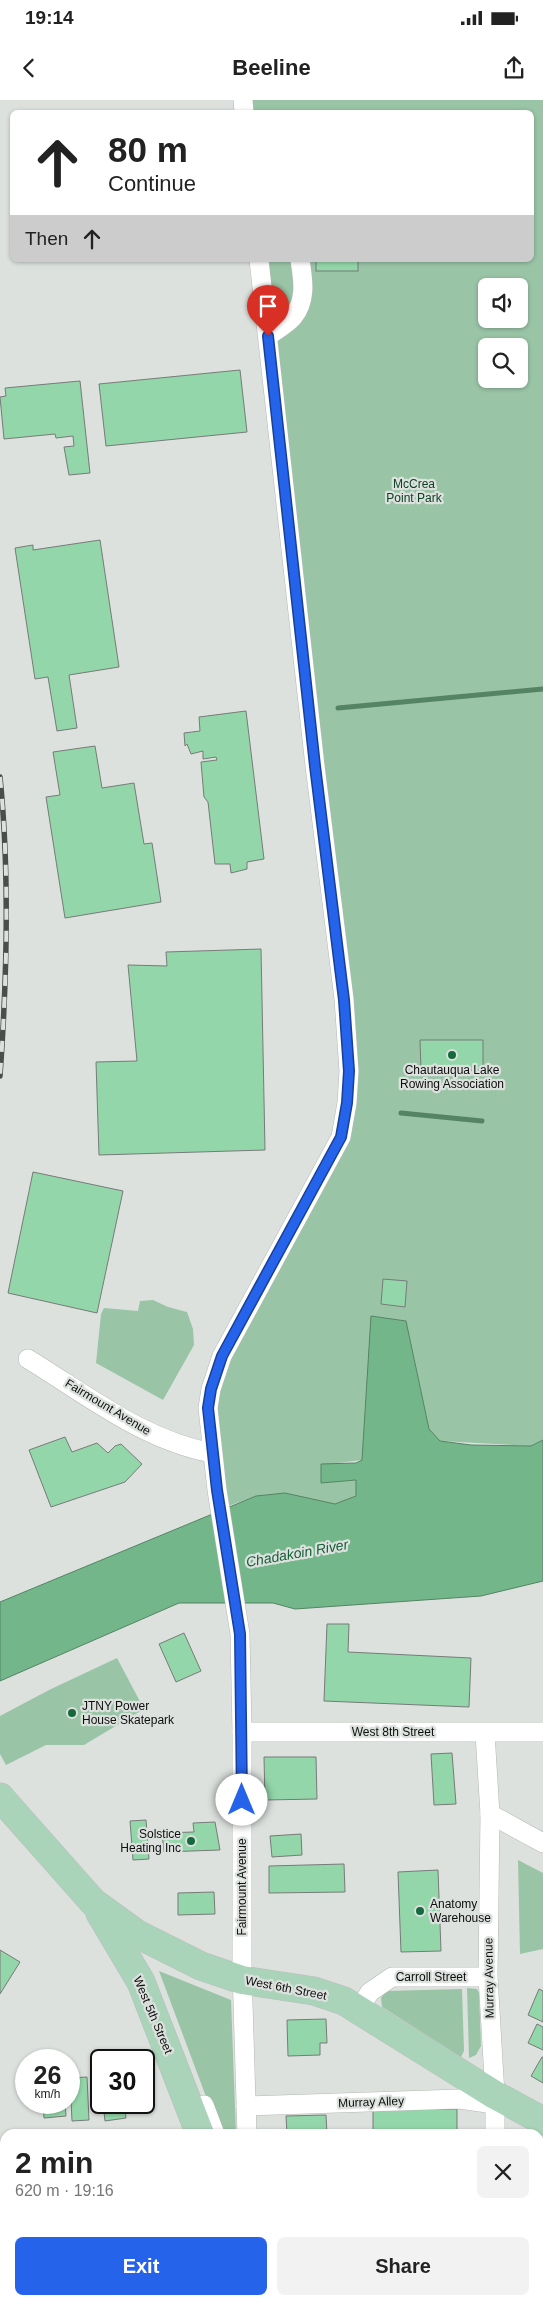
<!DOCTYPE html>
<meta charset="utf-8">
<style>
body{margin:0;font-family:Arial,sans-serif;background:#f2f2f2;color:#222;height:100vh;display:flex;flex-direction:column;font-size:19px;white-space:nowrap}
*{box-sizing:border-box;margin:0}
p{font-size:16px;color:#767676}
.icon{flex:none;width:28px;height:28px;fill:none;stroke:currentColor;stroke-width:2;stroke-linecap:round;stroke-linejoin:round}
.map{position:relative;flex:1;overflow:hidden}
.sheet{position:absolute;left:0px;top:2029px;width:544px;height:176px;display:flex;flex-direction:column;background:#fff;border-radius:15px 15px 0 0;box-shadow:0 1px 4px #0004}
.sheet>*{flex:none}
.guide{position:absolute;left:10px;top:10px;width:524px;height:152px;border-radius:8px;box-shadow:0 1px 4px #0004;background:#fff;color:#222;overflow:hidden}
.tools{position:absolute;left:478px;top:178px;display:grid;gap:10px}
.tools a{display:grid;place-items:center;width:50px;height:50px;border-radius:8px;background:#fff;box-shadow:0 1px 4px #0004;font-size:25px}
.speed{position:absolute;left:15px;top:1949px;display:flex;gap:10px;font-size:25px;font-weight:700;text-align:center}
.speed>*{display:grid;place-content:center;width:65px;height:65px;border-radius:50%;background:#fff;box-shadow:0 1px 4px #0004;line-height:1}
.speed small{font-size:12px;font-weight:400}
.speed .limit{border:2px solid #111;border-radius:8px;background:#fff;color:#111}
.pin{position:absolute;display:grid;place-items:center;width:42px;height:42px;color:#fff;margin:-51px -21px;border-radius:50% 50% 50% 0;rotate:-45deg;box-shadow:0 0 5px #0007}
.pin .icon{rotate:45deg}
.me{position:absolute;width:55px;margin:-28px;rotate:0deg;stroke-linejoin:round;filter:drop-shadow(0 0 4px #0008)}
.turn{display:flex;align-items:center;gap:18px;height:105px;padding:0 15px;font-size:22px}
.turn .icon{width:65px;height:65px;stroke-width:2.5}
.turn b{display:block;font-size:35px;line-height:42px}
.then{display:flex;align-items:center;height:48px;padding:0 15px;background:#0003;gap:10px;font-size:19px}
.round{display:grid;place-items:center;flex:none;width:52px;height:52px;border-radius:8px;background:#f2f2f2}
.head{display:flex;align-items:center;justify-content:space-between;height:85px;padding:0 15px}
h1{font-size:30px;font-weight:700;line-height:38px}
.button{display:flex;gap:10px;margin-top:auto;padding:10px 15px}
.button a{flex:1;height:58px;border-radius:8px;background:#2563eb;color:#fff;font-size:20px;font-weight:700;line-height:58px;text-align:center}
.button a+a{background:#f2f2f2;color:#222}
.status{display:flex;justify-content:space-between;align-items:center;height:35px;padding:0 25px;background:#fff;direction:ltr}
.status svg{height:14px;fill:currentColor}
header{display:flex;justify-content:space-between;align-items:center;height:65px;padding:0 15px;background:#fff;font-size:22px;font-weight:700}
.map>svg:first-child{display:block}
.green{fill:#9ac4a6;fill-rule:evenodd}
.water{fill:#73b68a;stroke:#548464}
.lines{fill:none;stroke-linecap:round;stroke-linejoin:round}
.stream{stroke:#548464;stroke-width:5}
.building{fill:#93d6a9;stroke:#777b78}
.minor-casing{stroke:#b4b8b5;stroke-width:20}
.primary-casing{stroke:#bbbcbb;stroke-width:29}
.minor{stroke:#fff;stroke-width:19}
.primary{stroke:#aad4b9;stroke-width:28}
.rail-casing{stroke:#4b4d4c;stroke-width:5.5}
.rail{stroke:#dce1de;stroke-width:4;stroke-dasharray:11;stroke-linecap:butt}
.route-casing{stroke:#184099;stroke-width:12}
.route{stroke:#2563eb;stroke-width:9}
.poi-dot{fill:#146a3c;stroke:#dce1de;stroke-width:2}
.labels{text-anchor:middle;stroke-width:4.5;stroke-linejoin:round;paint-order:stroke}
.park-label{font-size:12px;fill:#0d4124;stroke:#dce1de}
.poi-label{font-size:12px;fill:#0d0e0d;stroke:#dce1de;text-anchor:start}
.street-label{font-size:12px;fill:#0d0e0d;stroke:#dce1de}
.water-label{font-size:14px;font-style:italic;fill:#135f36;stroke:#dce1de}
</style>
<div class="status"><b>19:14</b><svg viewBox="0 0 49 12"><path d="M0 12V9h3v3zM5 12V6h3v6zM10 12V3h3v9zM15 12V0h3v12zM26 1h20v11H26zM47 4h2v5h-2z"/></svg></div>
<header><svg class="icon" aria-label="back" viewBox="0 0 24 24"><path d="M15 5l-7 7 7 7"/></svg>Beeline<svg class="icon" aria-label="share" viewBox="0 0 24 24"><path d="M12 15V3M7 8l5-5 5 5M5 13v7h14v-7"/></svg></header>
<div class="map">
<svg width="543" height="2204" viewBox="0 0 543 2204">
<rect width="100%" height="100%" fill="#dce1de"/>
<g class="green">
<path d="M243,0H543V1340L531,1346L440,1341L429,1329L406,1221L372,1216L362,1360L321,1365V1383L357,1380L356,1396L335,1404L285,1393L256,1396L220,1409L212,1353L222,1256L347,1003L260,160H531V12H245ZM486,186H519V219H486ZM486,246H519V279H486Z"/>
<polygon points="153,1200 168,1207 187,1212 193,1229 194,1245 163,1300 96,1263 101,1214 104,1208 138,1211 140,1201"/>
<polygon points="117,1558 144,1609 84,1645 46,1645 6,1665 0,1654 0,1616 49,1590"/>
<polygon points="518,1760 543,1773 543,1849 520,1854"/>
<polygon points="159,1871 231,1900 236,2034 220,2034"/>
<polygon points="467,1888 477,1889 479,1893 481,1946 476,1955 469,1958"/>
<polygon points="462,1889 464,1951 461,1957 382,1907 381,1898 386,1891"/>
</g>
<polygon class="water" points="371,1216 406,1221 429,1329 440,1341 471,1345 531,1346 543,1340 543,1481 481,1496 295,1509 273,1503 179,1503 0,1581 0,1502 256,1396 285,1393 335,1404 356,1396 356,1380 321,1383 321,1364 356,1363 362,1360"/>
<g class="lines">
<g class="stream">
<polyline points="338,608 543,589"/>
<polyline points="401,1013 482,1021"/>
</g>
</g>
<g class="building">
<rect x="316" y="160" width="42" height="11"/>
<polygon points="240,270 247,332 106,346 99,284"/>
<polygon points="80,281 90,373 69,375 64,347 74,346 73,336 56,338 55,334 4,339 0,297 6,296 5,288"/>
<polygon points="100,440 119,567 69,575 77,628 57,631 48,577 35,579 15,448 33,445 33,450"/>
<polygon points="246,611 264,759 247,762 247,769 231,773 230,764 215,764 208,702 204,697 201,662 217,660 216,657 203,659 203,651 191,654 187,644 185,646 184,633 200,631 199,617"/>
<polygon points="95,646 102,688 134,683 144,744 152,743 161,802 65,818 46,697 60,695 53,652"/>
<polygon points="261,849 265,1050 99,1055 96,962 137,961 128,865 167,866 166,852"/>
<polygon points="420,940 483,940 483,970 421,970"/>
<polygon points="33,1072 123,1091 97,1213 8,1193"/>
<polygon points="383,1179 407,1181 405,1207 381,1204"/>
<polygon points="65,1337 72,1352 97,1343 108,1353 115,1346 121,1344 142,1364 125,1382 51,1407 29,1350"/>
<polygon points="327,1524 349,1524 348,1552 471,1558 469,1607 324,1601"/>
<polygon points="184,1533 201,1571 176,1582 159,1544"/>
<polygon points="452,1653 456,1704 434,1705 431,1654"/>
<polygon points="264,1657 316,1657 317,1699 265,1700"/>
<polygon points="146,1720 149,1759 133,1760 130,1721"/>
<polygon points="215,1722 220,1750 164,1752 162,1733 194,1732 193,1723"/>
<polygon points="301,1734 302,1755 272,1757 270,1736"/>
<polygon points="344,1764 345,1792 269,1793 269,1766"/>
<polygon points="438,1770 441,1851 401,1852 398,1772"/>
<polygon points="214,1792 215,1814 178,1815 178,1793"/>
<polygon points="0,1850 20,1862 0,1894"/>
<polygon points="539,1889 543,1891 543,1922 528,1915"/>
<polygon points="326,1919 327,1943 320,1943 320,1955 288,1956 287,1920"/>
<polygon points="537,1924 543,1927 543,1950 528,1943"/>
<polygon points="542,1957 543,1957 543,1983 531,1976"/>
<polygon points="87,1977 89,2020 72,2021 70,1978"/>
<polygon points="43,2002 65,2002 66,2016 44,2018"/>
<polygon points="103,2002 124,2002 126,2018 105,2021"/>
<rect x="373" y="2009" width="84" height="25"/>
<polygon points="326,2015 327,2034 287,2034 286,2016"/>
<polygon points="540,2098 543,2100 543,2134 539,2132"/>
<polygon points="0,2104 5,2104 5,2164 0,2163"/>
<rect x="539" y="2149" width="4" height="20"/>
<rect x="539" y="2172" width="4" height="22"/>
<rect x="171" y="2200" width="41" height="4"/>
</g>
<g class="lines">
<g class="minor-casing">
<g id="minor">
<polyline points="243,0 244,12"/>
<path d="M268,236C276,230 287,224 293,217C307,200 303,179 300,160"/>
<path d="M28,1259C87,1295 143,1340 212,1353"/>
<polyline points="242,1632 543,1632"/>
<polyline points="485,1633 490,1714 488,1877 495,1995 495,2034"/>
<polyline points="490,1714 543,1743"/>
<polyline points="358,1910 370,1892 392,1877 488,1877"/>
<polyline points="204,2005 215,2034"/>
<polyline points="246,2006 459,1999 495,2004"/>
<polyline points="247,2034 242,1870 242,1632 240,1534 217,1390 208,1308 211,1289 222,1256 341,1037 347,1003 349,971 344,899 315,666 259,160"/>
<polyline points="49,2200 49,2204"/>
<polyline points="253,2200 253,2204"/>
<polyline points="494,2200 495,2204"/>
</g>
</g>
<g class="primary-casing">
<g id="primary">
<polyline points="0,1697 93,1802 137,1834 201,1866 242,1880 314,1891 344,1901 495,1995 543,2021"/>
<polyline points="100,1813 141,1882 200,2034"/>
<polyline points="350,2200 356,2204"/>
</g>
</g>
<use href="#minor" class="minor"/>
<use href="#primary" class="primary"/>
<g class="rail-casing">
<path id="rail" d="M0,677C10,776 7,878 0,976"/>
</g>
<use href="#rail" class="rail"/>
</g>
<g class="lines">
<g class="route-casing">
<polyline id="route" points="242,1700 240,1534 217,1390 208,1308 211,1289 222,1256 341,1037 347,1003 349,971 344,900 315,666 268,236"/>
</g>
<use href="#route" class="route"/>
</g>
<g class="poi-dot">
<circle cx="452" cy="955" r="5"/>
<circle cx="72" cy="1613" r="5"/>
<circle cx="191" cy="1741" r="5"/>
<circle cx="420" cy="1811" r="5"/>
</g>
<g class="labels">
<g class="park-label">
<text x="414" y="388">McCrea<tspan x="414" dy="14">Point Park</tspan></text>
</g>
<g class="poi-label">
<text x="452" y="974" text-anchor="middle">Chautauqua Lake<tspan x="452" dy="14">Rowing Association</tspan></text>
<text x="82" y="1610">JTNY Power<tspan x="82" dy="14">House Skatepark</tspan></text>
<text x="181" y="1738" text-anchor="end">Solstice<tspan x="181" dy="14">Heating Inc</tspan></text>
<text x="430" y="1808">Anatomy<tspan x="430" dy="14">Warehouse</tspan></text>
</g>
<g class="street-label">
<text transform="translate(108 1307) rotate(31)" y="4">Fairmount Avenue</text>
<text x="393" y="1636">West 8th Street</text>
<text transform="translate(242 1787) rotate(-90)" y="4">Fairmount Avenue</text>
<text x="431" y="1881">Carroll Street</text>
<text transform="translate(489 1878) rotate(-91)" y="4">Murray Avenue</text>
<text transform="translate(286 1888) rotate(11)" y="4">West 6th Street</text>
<text transform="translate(153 1915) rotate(67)" y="4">West 5th Street</text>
<text transform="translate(371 2002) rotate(-2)" y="4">Murray Alley</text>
</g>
<g class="water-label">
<text transform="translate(297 1453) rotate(-10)" y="5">Chadakoin River</text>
</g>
</g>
</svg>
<div class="tools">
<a><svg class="icon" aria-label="sound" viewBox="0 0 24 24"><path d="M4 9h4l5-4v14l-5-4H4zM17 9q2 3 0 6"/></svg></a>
<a><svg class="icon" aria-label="search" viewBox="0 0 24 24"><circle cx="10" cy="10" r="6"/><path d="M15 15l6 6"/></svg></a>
</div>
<div class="speed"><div>26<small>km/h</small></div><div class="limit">30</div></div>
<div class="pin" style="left:268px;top:236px;background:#d93025"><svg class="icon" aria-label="arrive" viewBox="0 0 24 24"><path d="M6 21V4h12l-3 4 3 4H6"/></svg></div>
<svg class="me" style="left:242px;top:1700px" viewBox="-20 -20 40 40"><circle r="19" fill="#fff"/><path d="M0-13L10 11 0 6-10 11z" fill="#2563eb"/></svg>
<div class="guide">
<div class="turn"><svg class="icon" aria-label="ahead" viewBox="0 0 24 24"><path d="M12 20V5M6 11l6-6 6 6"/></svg><div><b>80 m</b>Continue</div></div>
<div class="then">Then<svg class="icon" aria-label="ahead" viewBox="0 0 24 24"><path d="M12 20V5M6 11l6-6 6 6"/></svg></div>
</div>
<section class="sheet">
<div class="head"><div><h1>2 min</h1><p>620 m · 19:16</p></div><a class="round"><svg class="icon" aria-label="close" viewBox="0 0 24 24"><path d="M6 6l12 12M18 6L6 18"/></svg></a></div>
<div class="button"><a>Exit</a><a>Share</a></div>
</section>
</div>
